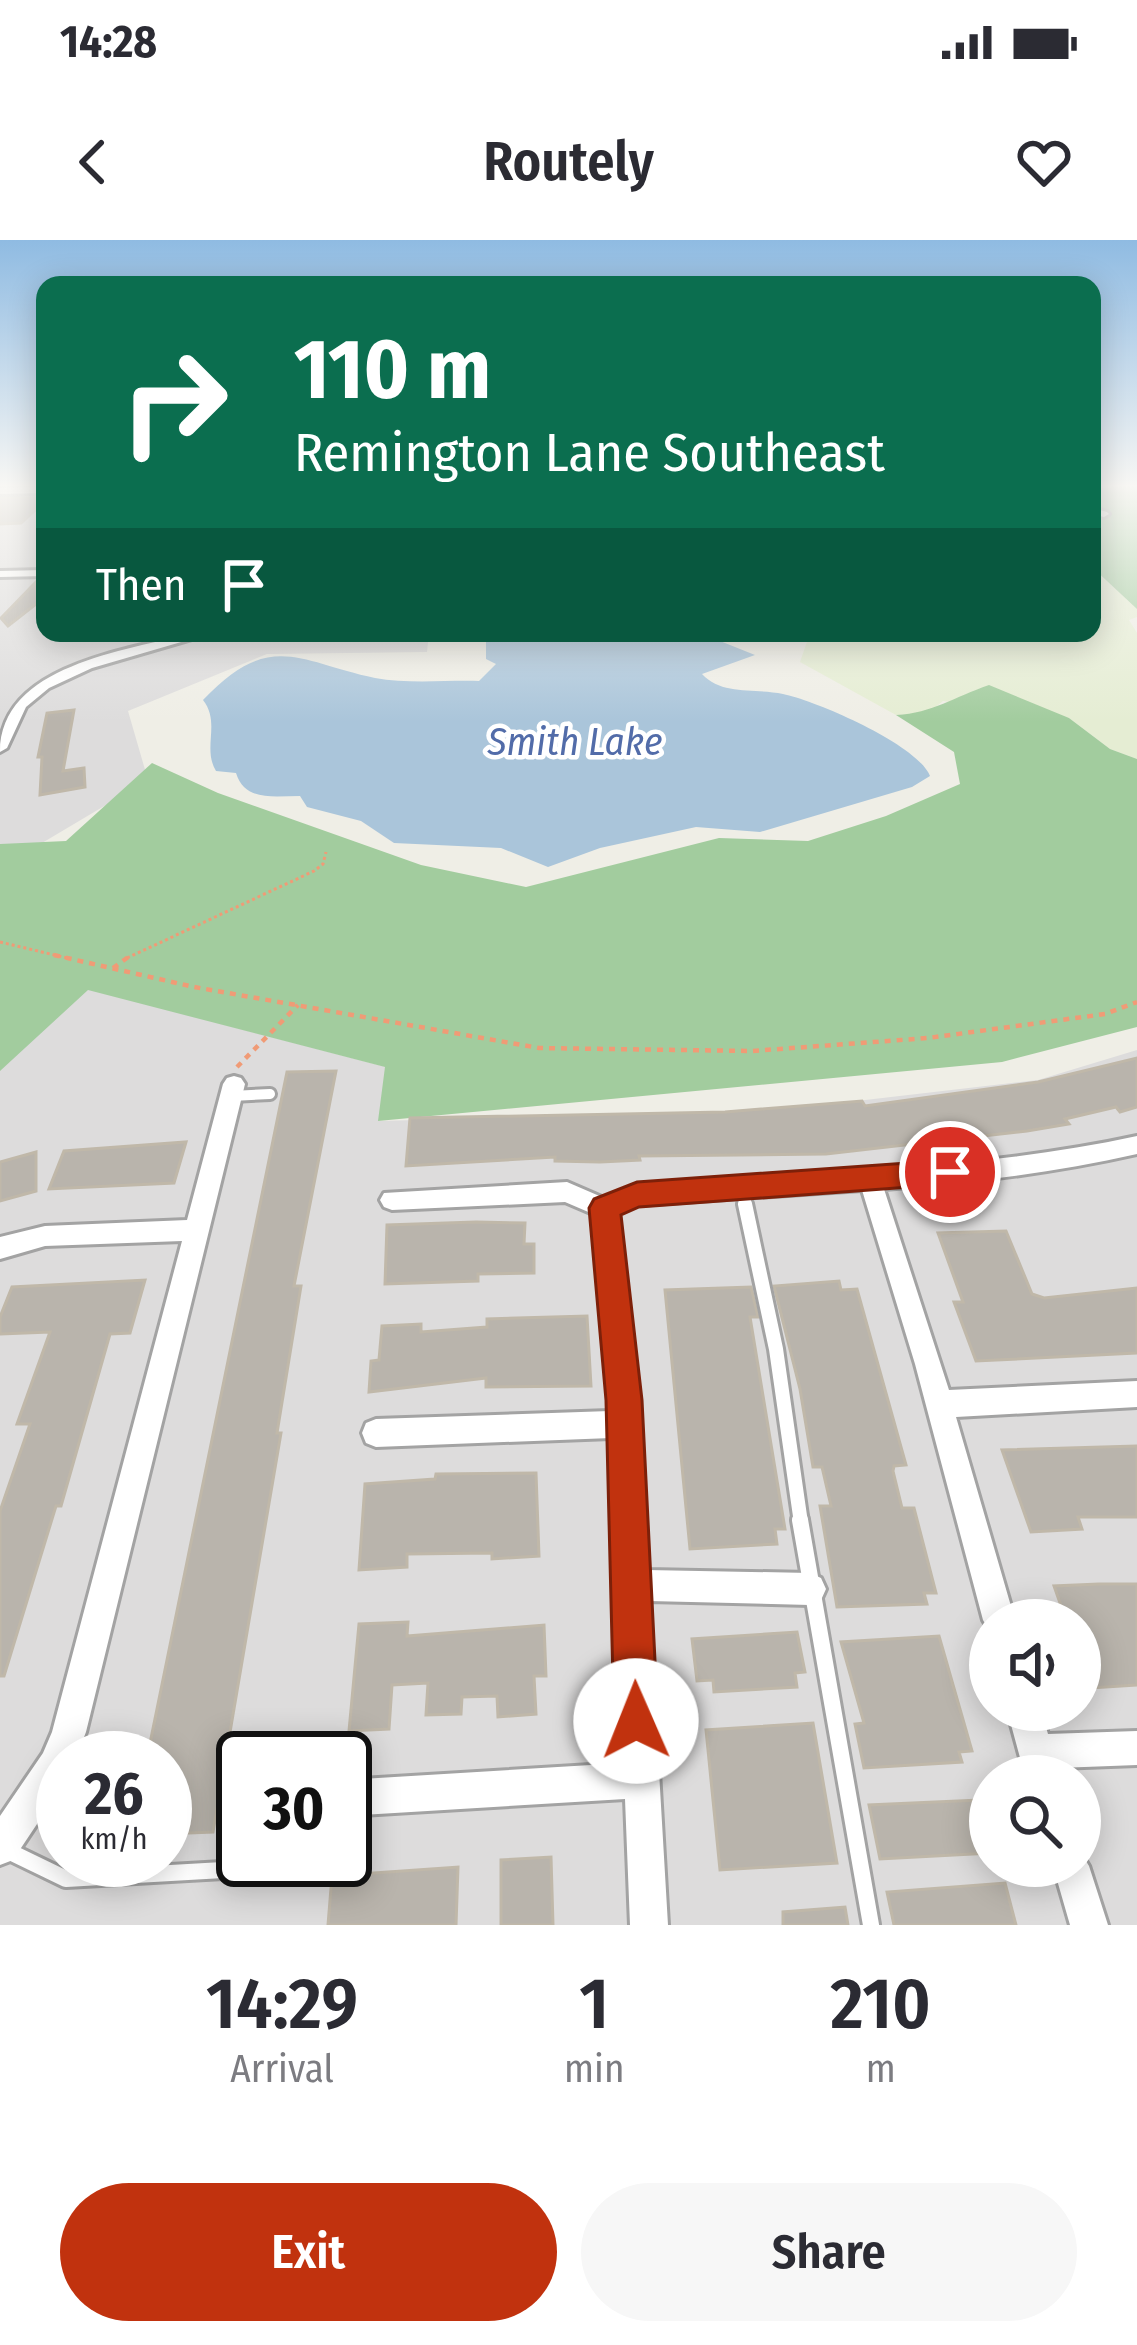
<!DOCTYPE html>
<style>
body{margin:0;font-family:"Fira Sans Condensed",sans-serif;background:#f7f7f7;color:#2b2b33;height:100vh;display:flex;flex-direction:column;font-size:45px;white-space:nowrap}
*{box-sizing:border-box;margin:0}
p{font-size:39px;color:#7c7c81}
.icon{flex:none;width:66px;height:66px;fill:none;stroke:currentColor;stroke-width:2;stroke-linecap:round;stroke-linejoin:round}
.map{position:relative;height:1685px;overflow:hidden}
.details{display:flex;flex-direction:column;background:#fff;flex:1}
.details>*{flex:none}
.top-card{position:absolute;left:36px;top:36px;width:1065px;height:366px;border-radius:24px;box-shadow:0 6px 30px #0003;background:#0b6e4f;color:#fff;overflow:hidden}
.controls{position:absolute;left:969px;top:1359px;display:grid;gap:24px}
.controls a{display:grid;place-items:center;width:132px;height:132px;border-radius:50%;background:#fff;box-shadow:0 6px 30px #0003;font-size:60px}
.speed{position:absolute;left:36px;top:1491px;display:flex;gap:24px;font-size:60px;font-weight:700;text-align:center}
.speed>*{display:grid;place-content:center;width:156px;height:156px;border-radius:50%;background:#fff;box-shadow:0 6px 30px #0003;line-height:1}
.speed small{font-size:30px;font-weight:400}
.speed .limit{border:6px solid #111;border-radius:18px;background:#fff;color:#111}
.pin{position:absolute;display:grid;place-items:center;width:102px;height:102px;color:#fff;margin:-51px;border:6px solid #fff;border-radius:50%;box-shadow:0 3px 12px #0007}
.me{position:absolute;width:132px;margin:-66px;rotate:359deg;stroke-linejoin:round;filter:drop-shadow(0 0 9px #0008)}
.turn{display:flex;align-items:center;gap:42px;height:252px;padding:0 60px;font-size:54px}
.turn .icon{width:156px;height:156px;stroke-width:2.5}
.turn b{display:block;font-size:84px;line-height:102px}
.then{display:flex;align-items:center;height:114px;padding:0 60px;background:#0003;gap:24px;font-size:45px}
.eta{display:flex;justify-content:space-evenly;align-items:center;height:204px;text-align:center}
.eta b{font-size:72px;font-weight:600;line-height:84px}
.button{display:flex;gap:24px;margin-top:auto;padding:24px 60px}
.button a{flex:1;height:138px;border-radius:72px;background:#c1320e;color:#fff;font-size:48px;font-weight:600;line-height:138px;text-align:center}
.button a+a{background:#f7f7f7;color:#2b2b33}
.status{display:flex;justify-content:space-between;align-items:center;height:84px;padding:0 60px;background:#fff;direction:ltr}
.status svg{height:33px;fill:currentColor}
header{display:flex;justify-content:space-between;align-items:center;height:156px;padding:0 60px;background:#fff;font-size:54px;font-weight:600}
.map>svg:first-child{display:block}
.residential{fill:#dddcdc;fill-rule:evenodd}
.farmland{fill:#e5edd3}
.forest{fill:#a2cc9e}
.water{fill:#aac5da}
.building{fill:#b9b4ac;stroke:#c0b8a9;stroke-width:3}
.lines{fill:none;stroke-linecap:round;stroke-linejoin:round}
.lane-far2-casing{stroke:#a3a3a3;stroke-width:16}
.lane-far1-casing{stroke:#a3a3a3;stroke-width:20}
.lane-casing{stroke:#a3a3a3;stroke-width:22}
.street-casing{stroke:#a3a3a3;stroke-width:6}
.path-far1{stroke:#f09b76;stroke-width:3;stroke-dasharray:3 3;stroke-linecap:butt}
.path{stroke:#f09b76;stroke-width:4.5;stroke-dasharray:6 6;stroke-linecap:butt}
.lane-far2{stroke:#fff;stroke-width:10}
.lane-far1{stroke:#fff;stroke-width:14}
.lane{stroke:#fff;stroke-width:16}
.street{fill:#fff;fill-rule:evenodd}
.route{fill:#c1320e;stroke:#7d2009;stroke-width:3}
.labels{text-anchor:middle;stroke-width:9;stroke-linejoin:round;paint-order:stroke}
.far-water-label{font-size:39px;font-style:italic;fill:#526ca9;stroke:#fff}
</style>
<div class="status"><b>14:28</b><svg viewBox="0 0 49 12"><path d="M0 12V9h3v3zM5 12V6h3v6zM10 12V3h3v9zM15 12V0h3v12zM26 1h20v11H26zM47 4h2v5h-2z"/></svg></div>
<header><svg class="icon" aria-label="back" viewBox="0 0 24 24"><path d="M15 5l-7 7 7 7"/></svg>Routely<svg class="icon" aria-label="heart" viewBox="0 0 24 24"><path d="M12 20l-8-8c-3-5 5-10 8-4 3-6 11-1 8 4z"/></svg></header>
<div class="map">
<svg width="1137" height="1685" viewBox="0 0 1137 1685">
<rect width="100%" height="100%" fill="#efeee6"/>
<g class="residential">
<polygon points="0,246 45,246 45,393 429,393 427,412 267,414 128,471 148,540 0,628"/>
<path d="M88,749L386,827L379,881L779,870L1038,840L1137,810V1685H0V830ZM990,1380H1080V1470H990ZM63,1518H165V1620H63ZM243,1518H345V1620H243ZM990,1536H1080V1626H990Z"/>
</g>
<polygon class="farmland" points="1092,327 1137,369 1137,377 1129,380 1137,393 1137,519 1110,509 1069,478 943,461 928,473 896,475 800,422 810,393 1092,393"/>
<g class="forest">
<polygon points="1137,246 1137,369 1092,327 1092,248"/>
<path d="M989,445L1069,478L1110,509L1137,519V787L1002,822L378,881L385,827L88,750L0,831V604L66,601L152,523L218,553L421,625L526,647L719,598L808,601L886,576L960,544L954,512L896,475C933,473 954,457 989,445Z"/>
</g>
<path class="water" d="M471,393H700L755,415L702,434C722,456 756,448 783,454C817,461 918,505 930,536L912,547L760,592L696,587L600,608L548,627L501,608L394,603L361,581L307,567L300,556C274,556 245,562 236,533L216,531C202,508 221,483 203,460C270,389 299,422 375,438C407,444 447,440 479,441L496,424L486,419V399Z"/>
<g class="building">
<polygon points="0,258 39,258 45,261 21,283 0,284"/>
<polygon points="45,340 45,357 8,386 1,378 37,341"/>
<polygon points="74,470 63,531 84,528 85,547 40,555 42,517 38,517 47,473"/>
<polygon points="1137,818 1137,867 1120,872 1116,867 1065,879 1069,884 1027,891 826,914 639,916 640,920 600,922 555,921 555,917 406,926 410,878 725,872 862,861 865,866 1038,842"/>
<polygon points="336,831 294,1046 301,1046 277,1193 281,1193 213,1592 165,1594 165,1518 147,1518 287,832"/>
<polygon points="186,902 174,943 49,949 64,911"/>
<polygon points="36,912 36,951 0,961 0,922"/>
<polygon points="476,982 525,983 524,1004 534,1004 534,1033 478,1034 478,1041 385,1044 387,985"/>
<polygon points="1006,991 1032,1054 1044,1058 1137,1048 1137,1113 976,1121 954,1062 963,1062 938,993"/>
<polygon points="145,1040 130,1093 110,1094 61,1266 56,1266 4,1436 0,1436 0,1271 30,1184 17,1184 50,1092 0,1094 0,1077 12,1047"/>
<polygon points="839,1041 841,1050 857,1049 906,1225 894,1226 893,1231 902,1268 914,1268 936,1353 924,1353 927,1364 837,1367 820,1266 831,1266 822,1227 813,1227 800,1149 774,1046"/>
<polygon points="751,1047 758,1077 750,1077 785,1289 775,1289 777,1304 690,1309 665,1050"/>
<polygon points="587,1076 591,1146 486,1147 486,1138 369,1152 371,1121 379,1120 382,1086 421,1084 421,1092 487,1087 487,1079"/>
<polygon points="1137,1206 1137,1277 1078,1277 1082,1289 1031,1292 1002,1210"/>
<polygon points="536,1233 539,1316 492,1319 492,1313 407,1314 407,1327 359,1330 365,1244 435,1239 436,1234"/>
<polygon points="1099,1344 1137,1344 1137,1445 1091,1448 1080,1418 1080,1380 1066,1380 1054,1346"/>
<polygon points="408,1382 407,1396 544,1385 546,1436 534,1436 536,1474 498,1477 497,1456 462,1457 461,1474 426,1475 428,1443 392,1445 389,1489 349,1491 359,1384"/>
<polygon points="797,1392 805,1432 795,1433 797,1447 714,1452 713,1440 697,1441 692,1399"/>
<polygon points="939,1396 972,1511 959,1512 962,1522 864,1528 855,1484 864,1483 841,1402"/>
<polygon points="813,1483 837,1623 720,1630 706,1490"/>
<polygon points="979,1560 990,1613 880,1619 869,1565"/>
<polygon points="551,1617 553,1685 501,1685 501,1620"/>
<polygon points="458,1627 456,1685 328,1685 332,1636"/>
<polygon points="1005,1643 1016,1685 894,1685 887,1652"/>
<polygon points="845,1667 848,1685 783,1685 783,1672"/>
</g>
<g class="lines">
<g class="lane-far2-casing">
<g id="lane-far2">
<polyline points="232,856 270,854"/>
<polyline points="742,949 746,967"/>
</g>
</g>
<g class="lane-far1-casing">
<polyline id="lane-far1" points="745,964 776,1109 801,1283"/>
</g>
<g class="lane-casing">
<g id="lane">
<polyline points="800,1280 871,1685"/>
<polyline points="0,1607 66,1639 223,1630"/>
</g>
</g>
<g class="street-casing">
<g id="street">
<polygon points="45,247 45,253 0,254 0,248"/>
<polygon points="1092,268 1107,272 1109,274 1104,277 1092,274"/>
<polygon points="45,330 45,336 0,337 0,331"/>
<path d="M192,393H212L92,428L49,448L26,467L7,508L0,512C0,425 126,411 192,393Z"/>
<polygon points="234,836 241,838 245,844 86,1492 76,1518 63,1518 63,1545 13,1620 0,1625 0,1576 43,1513 52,1492 182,1001 45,1006 0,1019 0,997 45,986 187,980 223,844 227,838"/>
<path d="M1137,896V914C1053,933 970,943 884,949L949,1150L1137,1141V1167L956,1177L1015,1380H990V1392L983,1380L915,1124L862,950L638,965L616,973L635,1136L647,1330L810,1333L821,1338L826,1349L821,1360L810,1365L649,1361L668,1685H630L625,1559L345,1576V1540L624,1523L611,1198L376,1207L366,1203L362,1193L366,1183L376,1179L610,1171L593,974L565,962L392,970L384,967L380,960L384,953L567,942L604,958L637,945C805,931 972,932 1137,896Z"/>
<polygon points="1007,1470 1041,1470 1048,1494 1137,1491 1137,1525 1058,1528 1061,1536 1025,1536"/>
<polygon points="1080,1611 1089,1626 1108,1685 1070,1685 1053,1626 1080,1626"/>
</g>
</g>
<g class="path-far1">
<polyline points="0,702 67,718"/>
<polyline points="127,718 314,631 323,624 326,612"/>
</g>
<g class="path">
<polyline points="54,715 194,747 539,808 752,811 928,798 1105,774 1137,762"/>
<polyline points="113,728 131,715"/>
<polyline points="237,827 298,765"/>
</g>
<use href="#lane-far2" class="lane-far2"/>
<use href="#lane-far1" class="lane-far1"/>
<use href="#lane" class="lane"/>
<use href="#street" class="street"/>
</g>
<linearGradient id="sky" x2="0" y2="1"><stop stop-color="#8fbbe2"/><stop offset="0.51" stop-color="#f8f7f4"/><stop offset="1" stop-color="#f8f7f4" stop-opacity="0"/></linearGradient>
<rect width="1137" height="482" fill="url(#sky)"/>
<polygon class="route" points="950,920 961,923 965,932 961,940 950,944 639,967 621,975 642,1160 658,1481 652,1497 636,1503 620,1497 614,1481 606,1160 589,968 594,959 637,942"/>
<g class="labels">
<g class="far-water-label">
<text x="575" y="515">Smith Lake</text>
</g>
</g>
</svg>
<div class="controls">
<a><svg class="icon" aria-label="sound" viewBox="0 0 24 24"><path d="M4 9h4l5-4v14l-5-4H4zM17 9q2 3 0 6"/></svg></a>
<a><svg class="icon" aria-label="search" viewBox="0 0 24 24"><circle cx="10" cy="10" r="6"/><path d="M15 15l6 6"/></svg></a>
</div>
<div class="speed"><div>26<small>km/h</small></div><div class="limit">30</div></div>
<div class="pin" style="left:950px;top:932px;background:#d93025"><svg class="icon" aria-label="arrive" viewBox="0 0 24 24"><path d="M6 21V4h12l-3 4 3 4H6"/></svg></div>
<svg class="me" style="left:636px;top:1481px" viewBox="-20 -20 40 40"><circle r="19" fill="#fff"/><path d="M0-13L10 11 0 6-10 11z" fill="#c1320e"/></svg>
<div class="top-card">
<div class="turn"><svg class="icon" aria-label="right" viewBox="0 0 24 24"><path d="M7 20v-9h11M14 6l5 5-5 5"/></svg><div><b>110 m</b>Remington Lane Southeast</div></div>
<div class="then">Then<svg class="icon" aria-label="arrive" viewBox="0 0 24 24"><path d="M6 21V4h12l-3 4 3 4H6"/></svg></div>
</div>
</div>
<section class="details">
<div class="eta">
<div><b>14:29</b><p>Arrival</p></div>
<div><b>1</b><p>min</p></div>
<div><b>210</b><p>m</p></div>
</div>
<div class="button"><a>Exit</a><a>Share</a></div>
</section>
